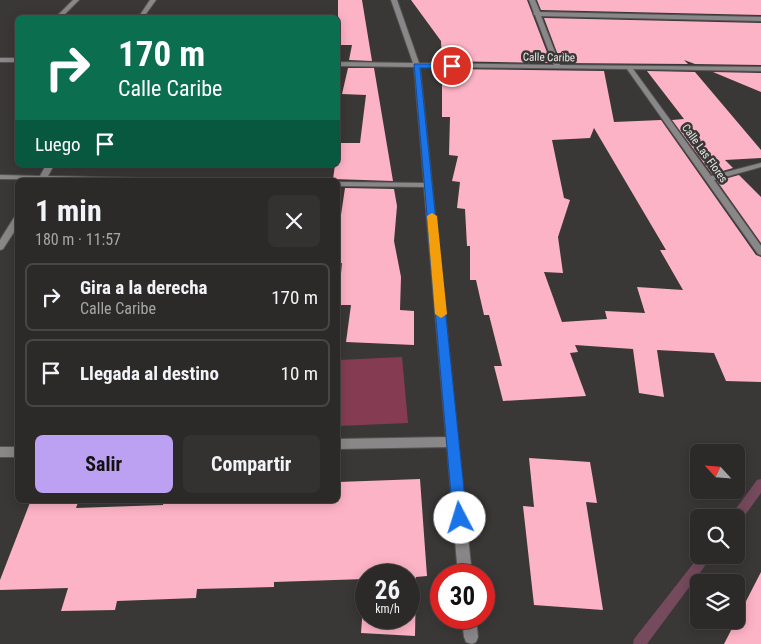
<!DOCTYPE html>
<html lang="es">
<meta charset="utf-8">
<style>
body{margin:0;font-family:"Roboto Condensed",sans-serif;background:#343131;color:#f1f3f6;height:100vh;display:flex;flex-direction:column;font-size:19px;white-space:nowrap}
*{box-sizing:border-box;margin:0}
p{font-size:16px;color:#a6a6a8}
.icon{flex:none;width:28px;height:28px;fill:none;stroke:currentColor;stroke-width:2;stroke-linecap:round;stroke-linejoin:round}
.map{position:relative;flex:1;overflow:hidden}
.details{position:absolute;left:15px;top:178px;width:325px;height:325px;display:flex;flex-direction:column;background:#2c2929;border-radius:8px;box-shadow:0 2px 12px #0003,0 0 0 1px #484546}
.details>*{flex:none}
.guide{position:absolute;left:15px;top:15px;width:325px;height:152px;border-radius:8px;box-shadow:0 2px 12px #0003,0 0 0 1px #484546;background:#0b6e4f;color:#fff;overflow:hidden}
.needle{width:32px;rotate:296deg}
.tools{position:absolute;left:690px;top:444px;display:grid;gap:10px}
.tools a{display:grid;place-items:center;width:55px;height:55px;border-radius:8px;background:#2c2929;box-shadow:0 2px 12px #0003,0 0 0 1px #484546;font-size:25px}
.speed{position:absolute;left:355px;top:564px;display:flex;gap:10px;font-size:25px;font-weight:700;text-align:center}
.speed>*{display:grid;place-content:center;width:65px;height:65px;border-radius:50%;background:#2c2929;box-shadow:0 2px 12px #0003,0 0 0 1px #484546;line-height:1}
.speed small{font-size:12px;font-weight:400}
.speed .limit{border:8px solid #d22;background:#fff;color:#111}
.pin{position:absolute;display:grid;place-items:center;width:42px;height:42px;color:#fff;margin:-21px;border:2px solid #fff;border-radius:50%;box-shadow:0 1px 5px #0007}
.me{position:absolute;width:55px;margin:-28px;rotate:355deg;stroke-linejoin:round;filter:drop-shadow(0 0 4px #0008)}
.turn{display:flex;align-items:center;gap:18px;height:105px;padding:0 20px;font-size:22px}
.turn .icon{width:65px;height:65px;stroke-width:2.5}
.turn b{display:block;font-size:35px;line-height:42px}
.then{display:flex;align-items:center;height:48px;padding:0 20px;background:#0003;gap:10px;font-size:19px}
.round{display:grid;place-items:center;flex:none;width:52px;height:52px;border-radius:8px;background:#343131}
.overview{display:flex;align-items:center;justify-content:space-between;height:85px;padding:0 20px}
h1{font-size:30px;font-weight:700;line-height:38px}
.cta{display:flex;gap:10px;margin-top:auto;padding:10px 20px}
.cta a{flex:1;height:58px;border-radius:8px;background:#bca0f2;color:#111;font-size:20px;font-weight:700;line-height:58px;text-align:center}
.cta a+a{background:#343131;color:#f1f3f6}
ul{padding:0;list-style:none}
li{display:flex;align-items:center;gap:15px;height:68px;margin:0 10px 8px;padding:0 10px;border:2px solid #484546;border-radius:8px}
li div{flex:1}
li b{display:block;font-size:19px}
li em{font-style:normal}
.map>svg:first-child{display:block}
.green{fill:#853c53}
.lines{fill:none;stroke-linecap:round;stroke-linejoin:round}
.stream{fill:#744a5c;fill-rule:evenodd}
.building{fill:#fdb3c6;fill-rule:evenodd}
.service-casing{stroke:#555354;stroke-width:2}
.minor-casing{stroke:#555354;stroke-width:2}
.service{fill:#8a8788;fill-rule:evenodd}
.minor{fill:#8a8788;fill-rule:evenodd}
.route{fill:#1a73e8;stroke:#114b97}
.slow{fill:#f59e0b}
.labels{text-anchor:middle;stroke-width:5;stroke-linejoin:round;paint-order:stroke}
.far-street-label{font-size:11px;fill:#eae9e9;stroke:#3a3737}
</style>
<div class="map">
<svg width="761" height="644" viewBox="0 0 761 644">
<rect width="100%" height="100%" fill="#3a3737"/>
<polygon class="green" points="402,357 408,423 338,426 338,360"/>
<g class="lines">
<g class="stream">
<polygon points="761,479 761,493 740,522 736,523 736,518 731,518 732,514 757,480"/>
<polygon points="700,555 713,555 647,644 633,644 634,639"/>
</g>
</g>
<g class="building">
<polygon points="338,0 362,0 372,61 349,60 352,45 341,45 340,40 338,40"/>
<polygon points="411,0 527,0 551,63 442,61 441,41"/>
<polygon points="537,0 761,0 761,15 541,10"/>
<polygon points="544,18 761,23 761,65 695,64 684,60 688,64 561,63"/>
<polygon points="348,68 374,68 393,181 333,179 335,165 338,165 338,143 360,143 366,95 342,94"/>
<path d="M442,69L604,71L614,122L661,120L756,255L761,257V382L726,381L714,353L657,350L664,397L639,393L633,349L575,345L578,352L570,353L586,396L503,401L494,366H502L489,315H484L476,280H470V246H467L465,209L457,208L460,182L452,181L458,156L449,155L450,117H442V82L444,83ZM594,128L666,250H660L683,290L637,287L645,313L605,311L607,319L562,322L544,272L563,273L558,237L570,200L564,198L552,140L590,138Z"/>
<polygon points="647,71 695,72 761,150 761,158 725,160 733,168 712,174 672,120 684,119"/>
<polygon points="713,72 761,73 761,92"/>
<polygon points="739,175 761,197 761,243 717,181"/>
<polygon points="345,188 394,189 397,206 394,241 401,277 400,310 414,311 414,345 346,342 351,305 338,305 342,263 338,264 338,235"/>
<polygon points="529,458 590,462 597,503 586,502 603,610 534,605 523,506 534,507"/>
<path d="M420,479L427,576L416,577L415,636L361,633L365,579L274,582V587L197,589L196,598L117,601L115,610L61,611L68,588L0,590V580L31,500H79L76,508L163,505L164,500H338V482ZM366,575H409V618H366Z"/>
<polygon points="761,572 761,644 724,644"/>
</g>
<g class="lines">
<g class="service-casing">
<g id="service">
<polygon points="73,0 79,0 61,18 55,18"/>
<polygon points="150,0 156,0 143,18 138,18"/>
</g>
</g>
<g class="minor-casing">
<g id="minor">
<polygon points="391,0 397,0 419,63 554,65 535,15 533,14 534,13 529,0 535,0 540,12 761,17 761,21 541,16 560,65 761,67 761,71 633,69 711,176 761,163 761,167 714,180 761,246 761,255 758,254 627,69 420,67 472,575 458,575 447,447 338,449 338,439 446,437 424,187 338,186 338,182 424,183 414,67 338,66 338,62 413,63"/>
<rect x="0" y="58" width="18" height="4"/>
<polygon points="46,165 54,165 48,176 137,178 141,180 0,179 0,175 40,176"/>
<polygon points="18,215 18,226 3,249 0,250 0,240 15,216"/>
<rect x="0" y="447" width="18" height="10"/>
<polygon points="462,618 476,618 478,637 476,642 472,644 466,642 464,637"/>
</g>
</g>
<use href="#service" class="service"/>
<use href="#minor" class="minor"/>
</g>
<polygon class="route" points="414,64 452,64 455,66 452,68 420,68 467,518 465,523 460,525 455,523 453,518"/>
<polygon class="slow" points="432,213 437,216 447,314 441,318 435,314 427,216"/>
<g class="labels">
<g class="far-street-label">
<text transform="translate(549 57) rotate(1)" y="4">Calle Caribe</text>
<text transform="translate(705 153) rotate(54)" y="4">Calle Las Flores</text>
</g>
</g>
</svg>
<div class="tools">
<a><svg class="needle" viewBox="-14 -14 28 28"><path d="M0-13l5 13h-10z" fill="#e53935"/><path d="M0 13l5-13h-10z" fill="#a6a6a8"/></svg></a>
<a><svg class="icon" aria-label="search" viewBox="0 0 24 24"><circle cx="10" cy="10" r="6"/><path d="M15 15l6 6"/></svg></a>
<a><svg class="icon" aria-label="layers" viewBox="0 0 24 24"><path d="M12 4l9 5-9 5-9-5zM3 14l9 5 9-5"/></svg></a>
</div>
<div class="speed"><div>26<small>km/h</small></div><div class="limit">30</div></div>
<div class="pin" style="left:452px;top:66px;background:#d93025"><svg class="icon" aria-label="arrive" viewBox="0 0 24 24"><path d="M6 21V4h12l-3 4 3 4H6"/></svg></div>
<svg class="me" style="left:460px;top:518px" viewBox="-20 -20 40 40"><circle r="19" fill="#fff"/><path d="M0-13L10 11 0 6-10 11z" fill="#1a73e8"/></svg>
<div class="guide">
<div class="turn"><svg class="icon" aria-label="right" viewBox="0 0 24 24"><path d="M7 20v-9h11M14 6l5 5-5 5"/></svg><div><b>170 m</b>Calle Caribe</div></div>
<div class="then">Luego<svg class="icon" aria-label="arrive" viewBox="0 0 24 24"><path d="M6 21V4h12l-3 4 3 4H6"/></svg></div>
</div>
<section class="details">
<div class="overview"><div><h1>1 min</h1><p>180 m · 11:57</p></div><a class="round"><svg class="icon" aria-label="close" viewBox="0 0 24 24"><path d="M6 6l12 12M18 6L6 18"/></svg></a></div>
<ul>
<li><svg class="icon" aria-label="right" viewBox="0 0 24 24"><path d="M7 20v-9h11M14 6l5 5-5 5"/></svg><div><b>Gira a la derecha</b><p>Calle Caribe</p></div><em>170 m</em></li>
<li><svg class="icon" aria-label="arrive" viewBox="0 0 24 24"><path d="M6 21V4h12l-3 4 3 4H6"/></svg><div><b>Llegada al destino</b></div><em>10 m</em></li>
</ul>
<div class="cta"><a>Salir</a><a>Compartir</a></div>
</section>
</div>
